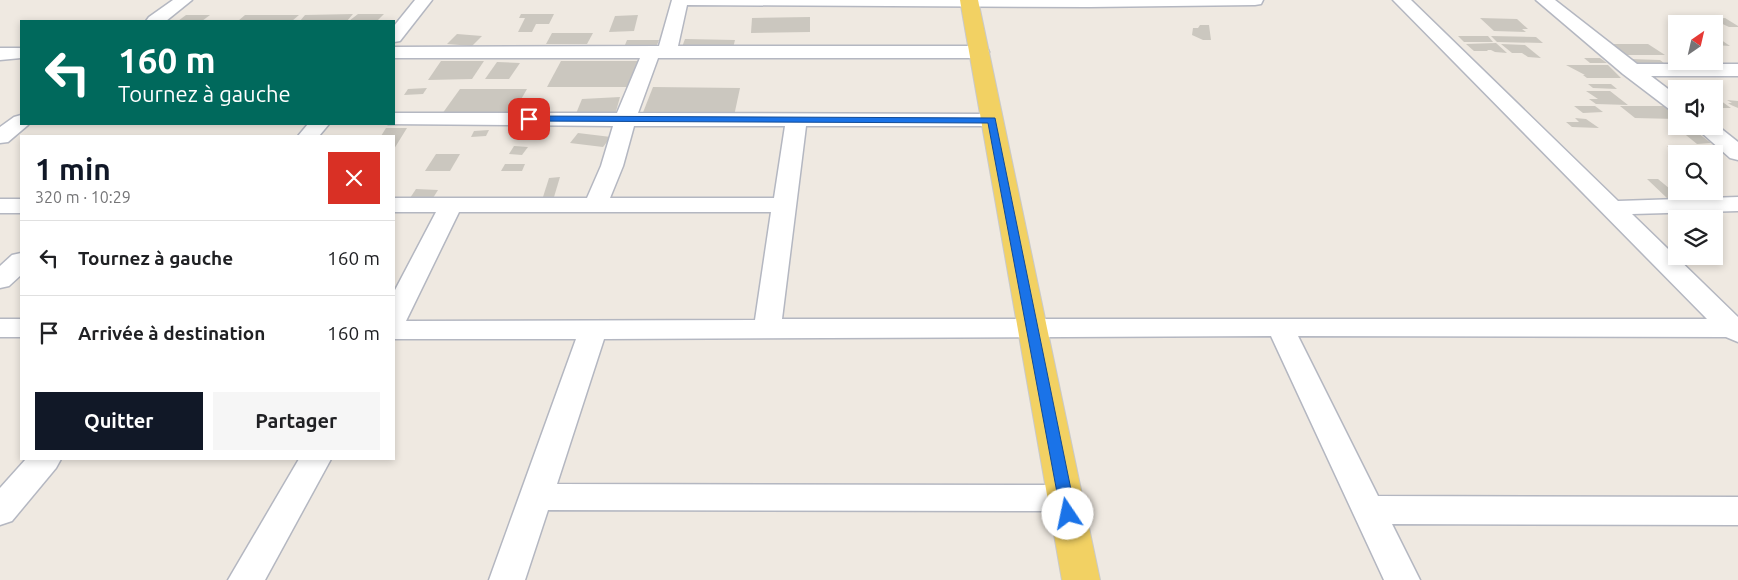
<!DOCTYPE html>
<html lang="fr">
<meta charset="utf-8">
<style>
body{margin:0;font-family:Ubuntu,sans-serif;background:#f6f6f6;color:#202124;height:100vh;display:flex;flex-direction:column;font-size:19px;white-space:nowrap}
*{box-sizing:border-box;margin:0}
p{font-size:16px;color:#757577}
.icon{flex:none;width:28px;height:28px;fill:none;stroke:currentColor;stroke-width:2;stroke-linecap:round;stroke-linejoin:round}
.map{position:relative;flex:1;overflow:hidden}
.panel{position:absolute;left:20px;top:135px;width:375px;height:325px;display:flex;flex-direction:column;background:#fff;border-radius:0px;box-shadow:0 2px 8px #0003}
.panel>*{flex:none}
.banner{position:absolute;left:20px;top:20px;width:375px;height:105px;border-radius:0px;box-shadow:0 2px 8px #0003;background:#00695c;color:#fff;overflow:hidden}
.needle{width:32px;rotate:34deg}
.fabs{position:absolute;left:1668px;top:15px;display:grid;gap:10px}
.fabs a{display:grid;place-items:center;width:55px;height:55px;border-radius:0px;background:#fff;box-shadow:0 2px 8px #0003;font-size:25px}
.pin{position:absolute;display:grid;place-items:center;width:42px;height:42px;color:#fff;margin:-21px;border-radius:10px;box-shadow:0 2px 8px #0006}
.me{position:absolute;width:55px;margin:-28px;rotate:349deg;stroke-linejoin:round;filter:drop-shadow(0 0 4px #0008)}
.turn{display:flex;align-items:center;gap:18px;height:105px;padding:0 15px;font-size:22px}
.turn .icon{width:65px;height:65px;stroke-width:2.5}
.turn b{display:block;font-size:35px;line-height:42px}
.round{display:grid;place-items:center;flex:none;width:52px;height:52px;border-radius:0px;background:#f6f6f6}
.headline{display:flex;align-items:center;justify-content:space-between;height:85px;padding:0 15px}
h1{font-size:30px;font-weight:600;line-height:38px;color:#111827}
.button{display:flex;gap:10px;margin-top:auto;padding:10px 15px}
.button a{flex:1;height:58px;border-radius:0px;background:#111827;color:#fff;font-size:20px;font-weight:600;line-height:58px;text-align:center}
.button a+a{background:#f6f6f6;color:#202124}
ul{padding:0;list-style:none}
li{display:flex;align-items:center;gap:15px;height:75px;padding:0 15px;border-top:1px solid #e0e0e0}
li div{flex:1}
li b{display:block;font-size:19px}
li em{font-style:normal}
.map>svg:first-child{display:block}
.building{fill:#cbc7bf}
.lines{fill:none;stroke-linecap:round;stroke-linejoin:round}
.minor-casing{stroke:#b4b7c1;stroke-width:3}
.major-casing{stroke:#c9c9c9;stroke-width:2}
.minor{fill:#fff;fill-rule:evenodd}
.major{fill:#f2d163;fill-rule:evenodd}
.route{fill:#1a73e8;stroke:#114b97}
</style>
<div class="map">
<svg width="1738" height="580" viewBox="0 0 1738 580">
<rect width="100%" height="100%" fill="#efe9e1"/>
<g class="building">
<polygon points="353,14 347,21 300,21 305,15"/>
<polygon points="358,14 384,14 377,21 349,21"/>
<polygon points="521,14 554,14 549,24 536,24 532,32 518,32 525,18 519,18"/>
<polygon points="186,15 210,15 202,21 178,21"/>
<polygon points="245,15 299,15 292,21 238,21"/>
<polygon points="638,15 634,31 609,32 615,16"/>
<polygon points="810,17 810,32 751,33 752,18"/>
<polygon points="1480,18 1517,19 1528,29 1522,29 1526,32 1494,31"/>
<polygon points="1725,18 1738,26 1738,27 1729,27 1712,19"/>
<polygon points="1200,25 1209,25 1211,40 1203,40 1192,35 1193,28 1198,28"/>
<polygon points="552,33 593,33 587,44 546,44"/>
<polygon points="457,34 482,36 472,46 447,44"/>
<polygon points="1714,35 1730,46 1714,45"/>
<polygon points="1458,36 1488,36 1493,42 1464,42"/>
<polygon points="1491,36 1536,37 1543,43 1497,42"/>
<polygon points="685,39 735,40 733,48 682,47"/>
<polygon points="627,40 659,40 655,50 623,50"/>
<polygon points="1496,43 1507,53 1495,52 1491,50 1487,50 1488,51 1474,51 1466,44"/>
<polygon points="1501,44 1525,45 1541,58 1528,57 1522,53 1512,53"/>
<polygon points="1609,44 1648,44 1665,55 1623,55"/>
<polygon points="1584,58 1600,58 1607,63 1590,63"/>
<polygon points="1630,59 1660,60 1669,67 1644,68"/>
<polygon points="441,61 484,61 472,79 428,80"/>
<polygon points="561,61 643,61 634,87 547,87"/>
<polygon points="497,62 520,63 509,79 485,79"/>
<polygon points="1566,65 1608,65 1621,78 1587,78 1583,75 1585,75"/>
<polygon points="1588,84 1611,84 1617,89 1593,88"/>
<polygon points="653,87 740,88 734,116 642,115"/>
<polygon points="427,88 423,94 404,95 408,89"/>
<polygon points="460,89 527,89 512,115 442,114"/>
<polygon points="1586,91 1610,91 1628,105 1596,104 1589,99 1598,99"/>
<polygon points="620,97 615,115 575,116 582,99"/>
<polygon points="1727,100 1738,101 1738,108 1731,105 1728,103 1732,103"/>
<polygon points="1714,101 1721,101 1731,108 1714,108"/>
<polygon points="1574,106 1595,106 1603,112 1583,113"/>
<polygon points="1620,106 1668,106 1676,113 1676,119 1635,118"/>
<polygon points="1575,118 1586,119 1599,128 1572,127 1566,122 1579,122"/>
<polygon points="386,128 407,128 394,149 394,136 381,136"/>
<polygon points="489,130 486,136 471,137 474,131"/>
<polygon points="1694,130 1711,143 1697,144 1681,131"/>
<polygon points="578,133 611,137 603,147 570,143"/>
<polygon points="514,146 528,147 522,155 509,154"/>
<polygon points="1667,146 1678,146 1686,152 1675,152"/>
<polygon points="436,154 460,154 450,171 425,171"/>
<polygon points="505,164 525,164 522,171 501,171"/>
<polygon points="560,177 554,197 543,197 549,178"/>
<polygon points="1647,179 1658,179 1682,199 1668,199"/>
<polygon points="416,189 438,190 433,198 410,198"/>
</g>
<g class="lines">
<g class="minor-casing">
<g id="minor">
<polygon points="173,0 192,0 166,21 146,21 149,17"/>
<polygon points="415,0 432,0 400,41 394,42 394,26"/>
<path d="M672,0H1263L1261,4L1255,5L1089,7L687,5L678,46H980L987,48L989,52L987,56L980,58H658L638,113L992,114L999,116L1002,120L999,124L992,126H806L782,319H1707L1393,0H1411L1618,201L1738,197V211L1632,214L1738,317V342L1726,337L1298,336L1378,496L1738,497V525L1392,524L1420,580H1384L1271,336L604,339L557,484L1065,485L1077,489L1082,498L1077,507L1065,511L548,510L525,580H489L576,339H394V292L436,212H394V198H587L601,166L613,126L388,124H394V113H617L640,58H394V47L659,46ZM634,126H785L774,198H610L623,166ZM459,212H771L755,320L406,321Z"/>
<polygon points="1536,0 1555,0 1637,64 1738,64 1738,76 1651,76 1676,95 1676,111 1669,109 1623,74"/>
<polygon points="0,48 21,48 21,58 0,60"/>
<polygon points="21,115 21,124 29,124 28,125 8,142 0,143 0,127 14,117"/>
<polygon points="1714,123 1738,142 1738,160 1730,158 1694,126 1714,126"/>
<polygon points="308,124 329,124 319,136 298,136"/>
<rect x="0" y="199" width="21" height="14"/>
<polygon points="21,253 21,275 9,286 0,288 0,266 12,255"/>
<rect x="0" y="319" width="21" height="18"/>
<polygon points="26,459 61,459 56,468 12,521 0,525 0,488"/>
<polygon points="299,459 331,459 265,580 228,580"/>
</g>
</g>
<g class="major-casing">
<polygon id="major" points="960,0 978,0 1100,580 1062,580"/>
</g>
<use href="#minor" class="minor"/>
<use href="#major" class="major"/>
</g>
<polygon class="route" points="529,116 995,118 1076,514 1073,518 1068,520 1063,518 1061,514 988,123 526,121 526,117"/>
</svg>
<div class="fabs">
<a><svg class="needle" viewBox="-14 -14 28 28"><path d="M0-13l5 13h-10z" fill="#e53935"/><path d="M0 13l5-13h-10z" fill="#757577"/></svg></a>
<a><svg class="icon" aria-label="sound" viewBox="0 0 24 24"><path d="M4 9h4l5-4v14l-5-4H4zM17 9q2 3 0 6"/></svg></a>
<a><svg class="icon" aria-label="search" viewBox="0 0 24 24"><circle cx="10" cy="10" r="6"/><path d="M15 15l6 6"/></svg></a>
<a><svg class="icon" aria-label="layers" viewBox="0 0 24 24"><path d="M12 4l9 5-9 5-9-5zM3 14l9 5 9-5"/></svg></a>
</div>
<div class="pin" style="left:529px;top:119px;background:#d93025"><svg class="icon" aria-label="arrive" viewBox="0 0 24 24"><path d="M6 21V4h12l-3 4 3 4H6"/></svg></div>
<svg class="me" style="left:1068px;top:514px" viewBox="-20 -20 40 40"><circle r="19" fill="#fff"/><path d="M0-13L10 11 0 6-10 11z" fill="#1a73e8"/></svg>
<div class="banner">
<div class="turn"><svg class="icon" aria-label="left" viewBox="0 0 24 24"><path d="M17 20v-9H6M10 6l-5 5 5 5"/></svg><div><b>160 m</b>Tournez à gauche</div></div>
</div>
<section class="panel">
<div class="headline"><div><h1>1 min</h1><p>320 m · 10:29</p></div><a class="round" style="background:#d93025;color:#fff"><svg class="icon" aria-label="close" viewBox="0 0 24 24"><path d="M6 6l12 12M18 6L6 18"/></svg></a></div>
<ul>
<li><svg class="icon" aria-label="left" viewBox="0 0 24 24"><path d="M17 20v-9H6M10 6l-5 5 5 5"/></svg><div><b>Tournez à gauche</b></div><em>160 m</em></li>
<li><svg class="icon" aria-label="arrive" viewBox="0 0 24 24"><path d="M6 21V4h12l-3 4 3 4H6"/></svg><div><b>Arrivée à destination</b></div><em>160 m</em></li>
</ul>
<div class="button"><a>Quitter</a><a>Partager</a></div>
</section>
</div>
